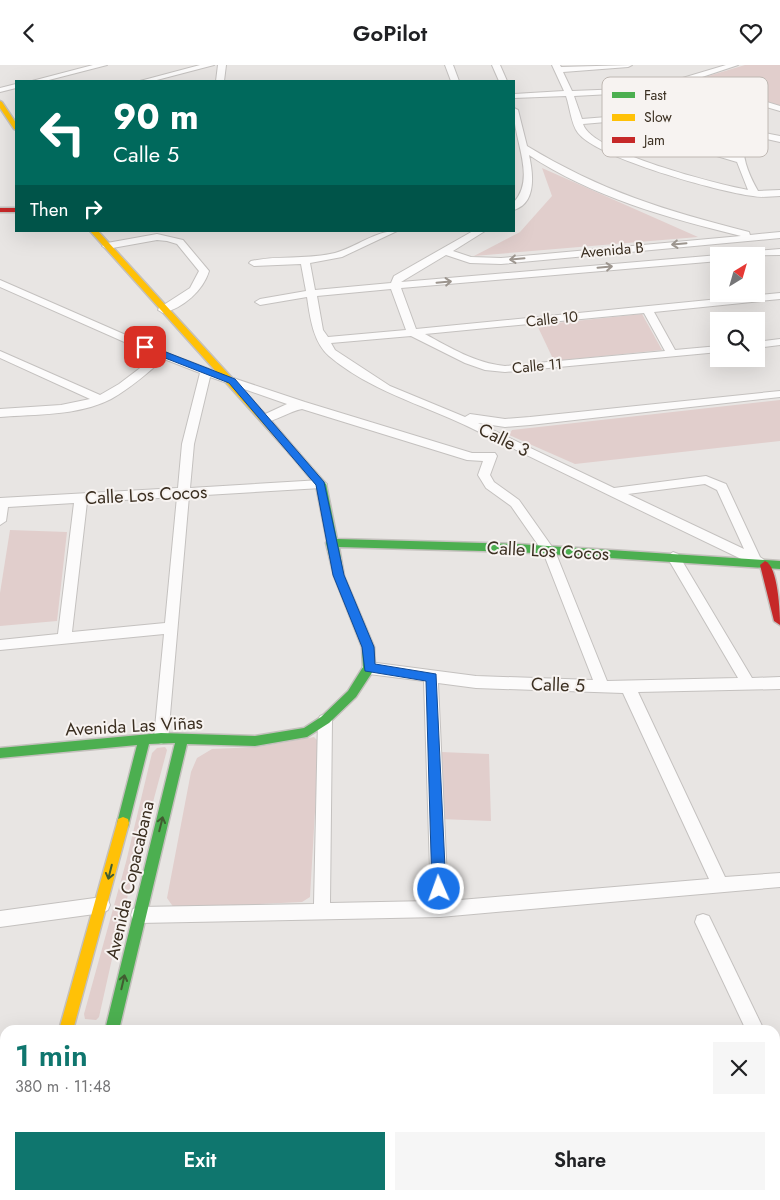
<!DOCTYPE html>
<meta charset="utf-8">
<style>
body{margin:0;font-family:Jost,sans-serif;background:#f6f6f6;color:#202124;height:100vh;display:flex;flex-direction:column;font-size:19px;white-space:nowrap}
*{box-sizing:border-box;margin:0}
p{font-size:16px;color:#757577}
.icon{flex:none;width:28px;height:28px;fill:none;stroke:currentColor;stroke-width:2;stroke-linecap:round;stroke-linejoin:round}
.map{position:relative;flex:1;overflow:hidden}
.panel{position:absolute;left:0px;top:960px;width:780px;height:175px;display:flex;flex-direction:column;background:#fff;border-radius:15px 15px 0 0;box-shadow:0 5px 20px #0002}
.panel>*{flex:none}
.top-card{position:absolute;left:15px;top:15px;width:500px;height:152px;border-radius:0px;box-shadow:0 5px 20px #0002;background:#00695c;color:#fff;overflow:hidden}
.needle{width:32px;rotate:37deg}
.controls{position:absolute;left:710px;top:182px;display:grid;gap:10px}
.controls a{display:grid;place-items:center;width:55px;height:55px;border-radius:0px;background:#fff;box-shadow:0 5px 20px #0002;font-size:25px}
.pin{position:absolute;display:grid;place-items:center;width:42px;height:42px;color:#fff;margin:-21px;border-radius:10px;box-shadow:0 2px 8px #0006}
.me{position:absolute;width:55px;margin:-28px;rotate:358deg;stroke-linejoin:round;filter:drop-shadow(0 0 4px #0008)}
.turn{display:flex;align-items:center;gap:18px;height:105px;padding:0 15px;font-size:22px}
.turn .icon{width:65px;height:65px;stroke-width:2.5}
.turn b{display:block;font-size:35px;line-height:42px}
.then{display:flex;align-items:center;height:48px;padding:0 15px;background:#0003;gap:10px;font-size:19px}
.round{display:grid;place-items:center;flex:none;width:52px;height:52px;border-radius:0px;background:#f6f6f6}
.headline{display:flex;align-items:center;justify-content:space-between;height:85px;padding:0 15px}
h1{font-size:30px;font-weight:600;line-height:38px;color:#0f766e}
.cta{display:flex;gap:10px;margin-top:auto;padding:10px 15px}
.cta a{flex:1;height:58px;border-radius:0px;background:#0f766e;color:#fff;font-size:20px;font-weight:600;line-height:58px;text-align:center}
.cta a+a{background:#f6f6f6;color:#202124}
header{display:flex;justify-content:space-between;align-items:center;height:65px;padding:0 15px;background:#fff;font-size:22px;font-weight:600}
.map>svg:first-child{display:block}
.green{fill:#e1cecc}
.lines{fill:none;stroke-linecap:round;stroke-linejoin:round}
.street-casing{stroke:#c4c1bf;stroke-width:2}
.fast-casing{stroke:#c4c0bd;stroke-width:3}
.slow-casing{stroke:#c4c0bd;stroke-width:3}
.jam-casing{stroke:#c4c0bd;stroke-width:3}
.street{fill:#fcfbfb;fill-rule:evenodd}
.fast{fill:#4caf50;fill-rule:evenodd}
.slow{fill:#ffc107;fill-rule:evenodd}
.jam{fill:#c62828;fill-rule:evenodd}
.oneway{stroke:#9c958e}
.oneway2{stroke:#415c31}
.route{fill:#1a73e8;stroke:#114b97}
.labels{text-anchor:middle;stroke-width:4;stroke-linejoin:round;paint-order:stroke}
.far-street-label{font-size:15px;fill:#3b2f21;stroke:#f7f3f1}
.street-label{font-size:18px;fill:#3b2f21;stroke:#f7f3f1}
.key{fill:#f7f3f1;stroke:#bfb8b3;stroke-width:1}
.key-label{font-size:14px;fill:#3b2f21}
</style>
<header><svg class="icon" aria-label="back" viewBox="0 0 24 24"><path d="M15 5l-7 7 7 7"/></svg>GoPilot<svg class="icon" aria-label="heart" viewBox="0 0 24 24"><path d="M12 20l-8-8c-3-5 5-10 8-4 3-6 11-1 8 4z"/></svg></header>
<div class="map">
<svg width="780" height="1135" viewBox="0 0 780 1135">
<rect width="100%" height="100%" fill="#e8e5e3"/>
<g class="green">
<path d="M745,0H780V41C753,36 729,25 705,12Z"/>
<polygon points="542,103 698,172 474,191 520,167 552,131"/>
<polygon points="642,249 662,285 554,296 537,260"/>
<polygon points="780,335 780,376 575,399 509,370 512,365"/>
<polygon points="10,465 67,467 57,556 0,561 0,528"/>
<polygon points="314,672 319,677 310,832 302,837 174,843 167,833 191,707 197,693 212,684 258,682"/>
<polygon points="165,682 167,685 163,700 118,867 99,952 96,955 85,954 84,949 126,797 152,688 157,683"/>
<polygon points="441,687 489,689 491,756 440,754"/>
</g>
<g class="lines">
<g class="street-casing">
<g id="street">
<polygon points="93,0 107,0 45,16 32,16"/>
<polygon points="200,0 214,0 153,16 140,16"/>
<polygon points="218,0 226,0 224,16 216,16"/>
<polygon points="445,0 453,0 459,16 451,16"/>
<polygon points="492,0 500,0 507,16 499,16"/>
<path d="M552,0H560L561,2L632,0L628,2L563,7L572,26L649,23L726,0H738L702,12L728,25L780,41V46L722,29L694,14L656,26C695,49 736,63 780,71V77L745,69C740,90 748,108 758,126L780,125V131C771,131 762,133 753,131C719,127 597,93 578,68C571,59 570,42 566,31L514,33V29L564,26ZM648,27L681,46L582,54L574,31ZM690,50L738,67L735,91L679,74L639,55ZM629,55L673,78L737,97L748,125C718,119 592,88 583,59Z"/>
<polygon points="16,19 16,23 0,27 0,23"/>
<path d="M514,43L518,45L527,81C601,126 666,146 749,167L750,170L780,167V173L501,199L470,198L446,190L401,217L719,190L723,191H719V196L401,223L416,264L780,228V234L654,247L675,285L719,281V287L505,307L485,305L465,298L411,271L331,278L335,285L390,321L465,352L470,349L505,354L530,352L780,326V332L530,360L505,362L478,358L614,423L706,411L726,419L760,492L772,500L770,503H760C662,456 565,409 467,361C420,339 369,325 329,291C313,277 310,252 307,232L260,240L255,237L260,234L306,226L301,199L254,201L249,198L251,196C278,190 307,195 335,188C357,182 374,166 397,166L342,192L310,198L315,225L391,218L394,211L473,166H485L453,186L471,192L501,193L741,171C668,153 592,132 529,90C533,108 537,138 514,145V137C537,112 512,73 514,43ZM391,224L406,265L328,272L323,265L317,231ZM644,248L665,286L505,301C475,298 451,283 425,269ZM705,419L717,425L744,484L628,429Z"/>
<path d="M157,169L183,175L209,206C203,226 183,243 163,248L158,245L159,243L190,223L199,206L177,179L167,176L157,175L107,184L102,181L107,178Z"/>
<polygon points="780,184 780,190 729,191 734,188"/>
<path d="M0,215L167,288L236,314L305,337L472,388H495L497,391L490,410L494,417L519,435L555,486L607,616L738,613L667,492L673,487L678,489L752,613L780,612V624L638,627L725,812L780,808V822L440,852L139,858L133,856L131,850L133,844L139,842L314,839L318,655L320,651L325,649L330,651L332,655L330,838L431,836L424,616L369,609L364,607L362,603L364,599L369,597L476,611L593,615L543,487L511,441L486,423L478,410L483,396L467,395L302,344C290,346 271,359 261,357V351L287,339L210,312L194,379L190,423L321,415L327,419L321,423L189,431L168,673L166,677L161,679L156,677L154,673L164,569L0,585V575L58,569L74,438L8,442L6,456L0,460V433L178,423L182,379L200,308L164,294C147,308 131,323 111,334C78,351 36,349 0,352V344L61,340L90,334L0,293V286L100,330L119,319L156,291L0,222ZM177,432L165,558L72,567L87,437ZM438,618L476,623L623,628L709,814L448,836Z"/>
<polygon points="780,274 780,280 756,283 756,277"/>
<polygon points="102,832 108,835 110,840 108,845 102,848 0,862 0,846"/>
<polygon points="703,849 709,851 764,965 746,965 695,857 697,851"/>
<polygon points="5,980 5,998 0,999 0,981"/>
<polygon points="775,996 780,998 780,1025 775,1023"/>
<polygon points="592,1130 612,1130 613,1135 593,1135"/>
</g>
</g>
<g class="fast-casing">
<g id="fast">
<polygon points="294,385 297,386 326,419 337,474 517,479 780,496 780,504 517,487 339,482 344,511 374,582 375,603 356,632 329,658 307,672 255,681 187,679 119,965 105,965 175,678 149,679 129,758 128,762 123,764 118,762 117,758 137,680 0,693 0,683 161,668 255,671 304,663 321,652 348,626 363,602 362,582 334,511 326,478 327,476 316,420 291,390 289,388"/>
<polygon points="14,1130 30,1130 28,1135 12,1135"/>
<polygon points="63,1130 79,1130 77,1135 61,1135"/>
</g>
</g>
<g class="slow-casing">
<g id="slow">
<polygon points="0,36 2,37 16,58 16,65 14,64 0,43"/>
<polygon points="90,166 98,166 273,358 297,386 299,388 297,390 291,390"/>
<polygon points="123,752 128,754 129,758 73,965 59,965 117,758 118,754"/>
</g>
</g>
<g class="jam-casing">
<g id="jam">
<rect x="0" y="143" width="16" height="4"/>
<path d="M765,496C778,500 780,548 780,560L774,556L760,500Z"/>
</g>
</g>
<use href="#street" class="street"/>
<use href="#fast" class="fast"/>
<use href="#slow" class="slow"/>
<use href="#jam" class="jam"/>
</g>
<defs><path id="oneway-shaft" d="M-6 0H5M1.5-3L5.5 0L1.5 3" fill="none" stroke-width="1.6" stroke-linecap="round" stroke-linejoin="round" transform="scale(1.25)"/></defs>
<g class="oneway">
<use href="#oneway-shaft" transform="translate(679 179) rotate(175)"/>
<use href="#oneway-shaft" transform="translate(517 194) rotate(175)"/>
<use href="#oneway-shaft" transform="translate(605 202) rotate(-5)"/>
<use href="#oneway-shaft" transform="translate(444 217) rotate(-5)"/>
</g>
<g class="oneway2">
<use href="#oneway-shaft" transform="translate(161 759) rotate(-76)"/>
<use href="#oneway-shaft" transform="translate(110 807) rotate(104)"/>
<use href="#oneway-shaft" transform="translate(123 917) rotate(-77)"/>
</g>
<polygon class="route" points="142,280 148,280 235,314 324,417 344,510 374,582 375,599 436,609 446,824 444,829 439,831 434,829 432,824 426,616 365,606 362,582 333,510 316,420 229,318 142,284"/>
<g class="labels">
<g class="far-street-label">
<text transform="translate(612 185) rotate(-5)" y="5">Avenida B</text>
<text transform="translate(552 254) rotate(-6)" y="5">Calle 10</text>
<text transform="translate(537 301) rotate(-5)" y="5">Calle 11</text>
</g>
<g class="street-label">
<text transform="translate(504 375) rotate(26)" y="6">Calle 3</text>
<text transform="translate(146 430) rotate(-3)" y="6">Calle Los Cocos</text>
<text transform="translate(548 486) rotate(3)" y="6">Calle Los Cocos</text>
<text transform="translate(558 620) rotate(2)" y="6">Calle 5</text>
<text transform="translate(134 661) rotate(-3)" y="6">Avenida Las Viñas</text>
<text transform="translate(130 815) rotate(-77)" y="6">Avenida Copacabana</text>
</g>
</g>
<rect x="602" y="12" width="166" height="80" rx="8" class="key"/>
<rect x="612" y="27" width="23" height="6" fill="#4caf50"/>
<rect x="612" y="49" width="23" height="7" fill="#ffc107"/>
<rect x="612" y="72" width="23" height="6" fill="#c62828"/>
<g class="key-label">
<text x="644" y="35">Fast</text>
<text x="644" y="57">Slow</text>
<text x="644" y="80">Jam</text>
</g>
</svg>
<div class="controls">
<a><svg class="needle" viewBox="-14 -14 28 28"><path d="M0-13l5 13h-10z" fill="#e53935"/><path d="M0 13l5-13h-10z" fill="#757577"/></svg></a>
<a><svg class="icon" aria-label="search" viewBox="0 0 24 24"><circle cx="10" cy="10" r="6"/><path d="M15 15l6 6"/></svg></a>
</div>
<div class="pin" style="left:145px;top:282px;background:#d93025"><svg class="icon" aria-label="arrive" viewBox="0 0 24 24"><path d="M6 21V4h12l-3 4 3 4H6"/></svg></div>
<svg class="me" style="left:439px;top:824px" viewBox="-20 -20 40 40"><circle r="17" fill="#1a73e8" stroke="#fff" stroke-width="3"/><path d="M0-11L8 9 0 5-8 9z" fill="#fff"/></svg>
<div class="top-card">
<div class="turn"><svg class="icon" aria-label="left" viewBox="0 0 24 24"><path d="M17 20v-9H6M10 6l-5 5 5 5"/></svg><div><b>90 m</b>Calle 5</div></div>
<div class="then">Then<svg class="icon" aria-label="right" viewBox="0 0 24 24"><path d="M7 20v-9h11M14 6l5 5-5 5"/></svg></div>
</div>
<section class="panel">
<div class="headline"><div><h1>1 min</h1><p>380 m · 11:48</p></div><a class="round"><svg class="icon" aria-label="close" viewBox="0 0 24 24"><path d="M6 6l12 12M18 6L6 18"/></svg></a></div>
<div class="cta"><a>Exit</a><a>Share</a></div>
</section>
</div>
